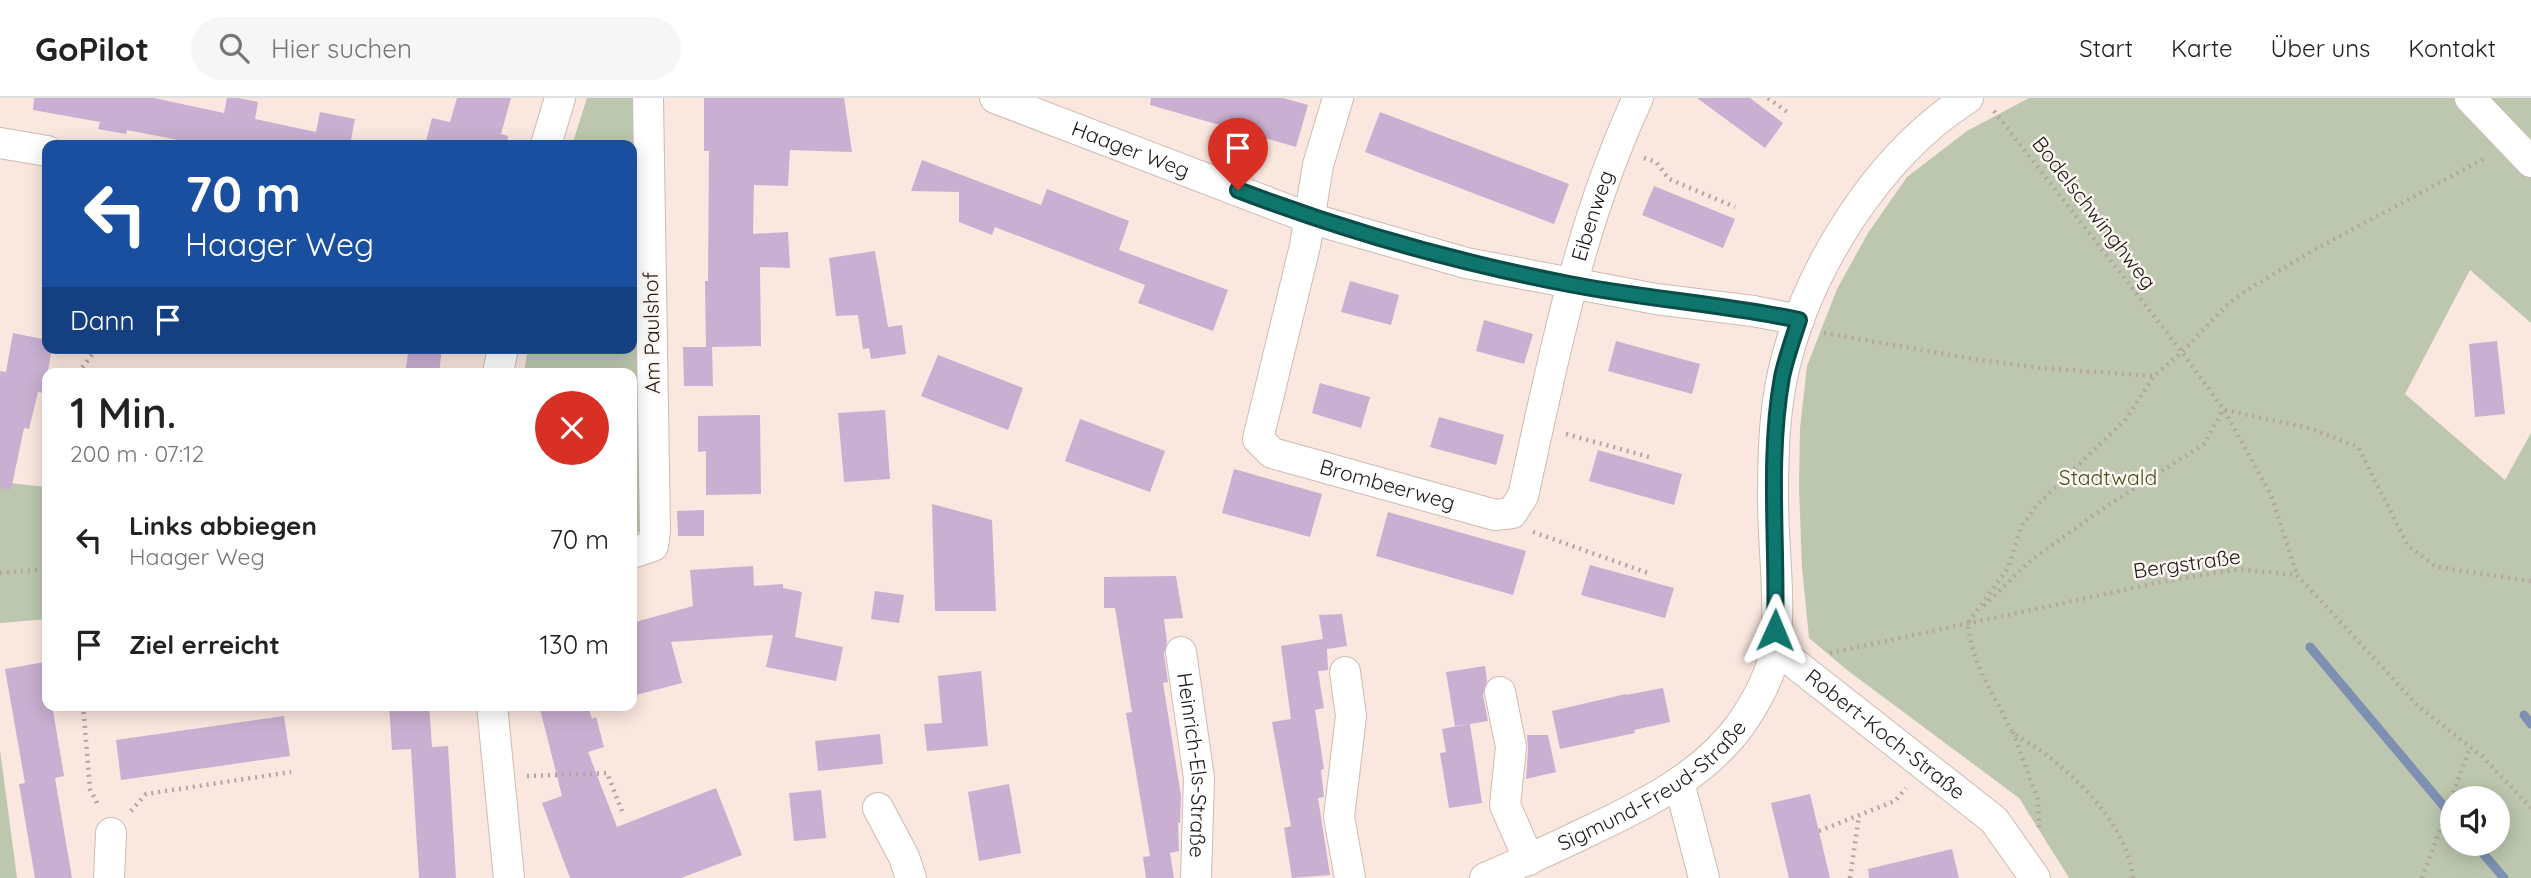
<!DOCTYPE html>
<html lang="de">
<meta charset="utf-8">
<style>
body{margin:0;font-family:Quicksand,sans-serif;background:#f6f6f6;color:#222;height:100vh;display:flex;flex-direction:column;font-size:26px;white-space:nowrap}
*{box-sizing:border-box;margin:0}
p{font-size:23px;color:#767676}
.icon{flex:none;width:38px;height:38px;fill:none;stroke:currentColor;stroke-width:2;stroke-linecap:round;stroke-linejoin:round}
.map{position:relative;flex:1;overflow:hidden}
.side{position:absolute;left:42px;top:270px;width:595px;height:343px;display:flex;flex-direction:column;background:#fff;border-radius:14px;box-shadow:0 4px 18px #0003}
.side>*{flex:none}
.top-card{position:absolute;left:42px;top:42px;width:595px;height:214px;border-radius:14px;box-shadow:0 4px 18px #0003;background:#1a4fa0;color:#fff;overflow:hidden}
.fabs{position:absolute;left:2440px;top:688px;display:grid;gap:14px}
.fabs a{display:grid;place-items:center;width:70px;height:70px;border-radius:50%;background:#fff;box-shadow:0 4px 18px #0003;font-size:35px}
.pin{position:absolute;display:grid;place-items:center;width:60px;height:60px;color:#fff;margin:-72px -30px;border-radius:50% 50% 50% 0;rotate:-45deg;box-shadow:0 0 7px #0007}
.pin .icon{rotate:45deg}
.me{position:absolute;width:77px;margin:-38px;rotate:1deg;stroke-linejoin:round;filter:drop-shadow(0 0 5px #0008)}
.turn{display:flex;align-items:center;gap:24px;height:147px;padding:0 28px;font-size:32px}
.turn .icon{width:91px;height:91px;stroke-width:2.5}
.turn b{display:block;font-size:49px;line-height:60px}
.then{display:flex;align-items:center;height:66px;padding:0 28px;background:#0003;gap:14px;font-size:26px}
.round{display:grid;place-items:center;flex:none;width:74px;height:74px;border-radius:37px;background:#f6f6f6}
.summary{display:flex;align-items:center;justify-content:space-between;height:119px;padding:0 28px}
h1{font-size:42px;font-weight:600;line-height:52px}
ul{padding:0;list-style:none}
li{display:flex;align-items:center;gap:21px;height:105px;padding:0 28px}
li div{flex:1}
li b{display:block;font-size:26px}
li em{font-style:normal}
header{display:flex;align-items:center;gap:42px;box-sizing:border-box;height:98px;padding:0 35px;background:#fff;border-bottom:2px solid #e0e0e0}
header strong{font-size:33px}
nav{display:flex;gap:38px;margin-inline-start:auto;font-size:24px}
.search{width:490px;height:63px;background:#f6f6f6;display:flex;align-items:center;gap:18px;box-sizing:border-box;padding:0 24px;border-radius:38px;color:#767676;font-size:26px}
.map>svg:first-child{display:block}
.green{fill:#bdc7af;fill-rule:evenodd}
.lines{fill:none;stroke-linecap:round;stroke-linejoin:round}
.stream{stroke:#7d90b1;stroke-width:9}
.building{fill:#c9afd1}
.minor-casing{stroke:#cdbcb3;stroke-width:32}
.path{stroke:#b4a69f;stroke-width:4.5;stroke-dasharray:2 5;stroke-linecap:butt}
.minor{stroke:#fff;stroke-width:30}
.route-casing{stroke:#0a4d48;stroke-width:18}
.route{stroke:#0f766e;stroke-width:12}
.labels{text-anchor:middle;stroke-width:5;stroke-linejoin:round;paint-order:stroke}
.street-label{font-size:21px;fill:#201a17;stroke:#fff7f4}
.park-label{font-size:21px;fill:#40531a;stroke:#fff7f4}
</style>
<header>
<strong>GoPilot</strong>
<div class="search"><svg class="icon" aria-label="search" viewBox="0 0 24 24"><circle cx="10" cy="10" r="6"/><path d="M15 15l6 6"/></svg>Hier suchen</div>
<nav><a>Start</a><a>Karte</a><a>Über uns</a><a>Kontakt</a></nav>
</header>
<div class="map">
<svg width="2531" height="780" viewBox="0 0 2531 780">
<rect width="100%" height="100%" fill="#fae7df"/>
<g class="green">
<polygon points="587,0 639,0 641,433 632,438 632,275 524,275 528,250 632,250 632,47 572,47"/>
<path d="M2029,0H2531V225L2470,172L2405,296L2505,382L2531,335V780H2069L2019,700L1847,572L1809,540L1802,469L1799,389L1800,330L1807,268L1837,191L1868,135L1907,79L1967,33ZM2452,700H2497V746H2452Z"/>
<polygon points="0,384 47,389 47,521 0,525"/>
<polygon points="0,652 17,780 0,780"/>
</g>
<g class="lines">
<g class="stream">
<polyline points="2310,549 2452,718"/>
<polyline points="2524,617 2531,626"/>
<polyline points="2475,746 2504,780"/>
</g>
</g>
<g class="building">
<polygon points="34,0 154,0 224,15 227,0 238,0 258,4 255,21 316,34 320,14 355,21 350,47 204,47 127,32 126,36 98,31 100,24 33,12"/>
<polygon points="457,0 511,0 501,36 508,38 507,47 425,47 432,20 450,24"/>
<polygon points="704,0 844,0 852,54 790,52 788,88 754,87 753,136 788,134 790,170 760,169 761,248 712,249 713,288 684,288 683,249 706,249 705,183 708,183 709,53 704,53"/>
<polygon points="1151,0 1283,0 1308,7 1296,49 1150,7"/>
<polygon points="1697,0 1750,0 1783,25 1765,50"/>
<polygon points="1380,14 1569,86 1554,126 1365,54"/>
<polygon points="922,62 1041,107 1047,91 1129,123 1119,152 1228,192 1213,233 1138,205 1145,187 995,129 992,137 959,124 959,94 911,93"/>
<polygon points="1654,88 1735,121 1723,150 1642,117"/>
<polygon points="875,153 888,229 902,227 906,256 871,261 869,250 863,251 858,217 836,218 829,160"/>
<polygon points="1350,183 1399,197 1391,227 1341,214"/>
<polygon points="1484,222 1533,236 1524,266 1476,253"/>
<polygon points="13,235 47,242 47,250 52,250 44,295 38,294 29,331 24,330 11,392 0,390 0,273 6,274"/>
<polygon points="1616,243 1700,266 1692,296 1608,273"/>
<polygon points="2497,243 2505,316 2475,319 2469,246"/>
<polygon points="409,250 442,250 439,275 405,275"/>
<polygon points="938,257 1023,290 1008,332 921,298"/>
<polygon points="1320,285 1370,299 1361,330 1312,315"/>
<polygon points="885,312 890,381 844,384 838,315"/>
<polygon points="760,317 761,396 706,397 706,353 698,354 698,318"/>
<polygon points="1439,319 1504,337 1496,367 1430,349"/>
<polygon points="1080,321 1165,353 1150,394 1065,363"/>
<polygon points="1598,352 1682,376 1674,407 1589,383"/>
<polygon points="1234,371 1322,396 1310,439 1222,415"/>
<polygon points="932,406 992,422 996,513 935,513"/>
<polygon points="704,412 704,438 678,438 677,413"/>
<polygon points="1388,414 1526,453 1513,497 1376,458"/>
<polygon points="1590,467 1674,490 1665,520 1581,497"/>
<polygon points="753,468 754,488 783,486 783,490 802,494 795,539 843,549 836,583 766,569 773,537 671,544 682,585 632,598 632,525 693,508 690,472"/>
<polygon points="1176,478 1183,520 1164,521 1167,544 1164,556 1168,584 1163,585 1181,698 1180,725 1178,725 1179,753 1170,755 1174,780 1146,780 1143,759 1150,758 1126,615 1132,614 1115,510 1104,510 1104,479"/>
<polygon points="875,493 904,497 899,525 871,521"/>
<polygon points="1342,516 1347,548 1327,551 1328,572 1318,573 1324,610 1315,612 1324,671 1321,672 1324,699 1318,700 1330,777 1292,780 1284,730 1291,728 1272,624 1291,621 1281,548 1323,541 1319,517"/>
<polygon points="45,564 47,607 52,607 64,678 55,680 72,780 35,780 19,686 25,685 5,571"/>
<polygon points="1485,568 1487,583 1483,597 1488,623 1470,626 1482,705 1449,710 1440,655 1446,654 1442,631 1468,626 1455,628 1446,574"/>
<polygon points="981,573 988,648 927,653 924,626 942,625 938,578"/>
<polygon points="1663,590 1670,624 1634,632 1635,635 1560,651 1552,613 1626,596 1626,597"/>
<polygon points="389,607 429,607 432,649 448,648 456,780 419,780 411,651 392,652"/>
<polygon points="539,607 588,607 592,621 596,619 604,649 588,654 617,729 716,690 742,757 681,780 570,780 542,705 562,698"/>
<polygon points="284,618 290,658 121,682 116,642"/>
<polygon points="880,636 883,666 818,673 815,643"/>
<polygon points="1527,637 1548,637 1556,674 1526,681 1528,651"/>
<polygon points="1009,686 1021,755 979,763 968,694"/>
<polygon points="821,692 826,740 794,743 789,695"/>
<polygon points="1810,696 1830,780 1789,780 1771,705"/>
<polygon points="1952,751 1959,780 1869,780 1868,771"/>
</g>
<g class="lines">
<g class="minor-casing">
<g id="minor">
<path id="s1" d="M995,0L1309,120L1466,165L1656,201L1753,213L1799,222"/>
<path id="s2" d="M1338,0L1318,67L1305,148L1258,341L1272,355L1495,417L1512,415L1523,398C1553,263 1579,126 1638,0"/>
<polyline points="2470,0 2531,64"/>
<polyline points="0,45 47,53"/>
<polyline points="546,47 560,0"/>
<polyline points="498,275 503,250"/>
<polyline points="632,455 653,448 655,433 648,0"/>
<path id="s3" d="M1775,550L1994,722L2035,780"/>
<path id="s4" d="M1181,554L1199,680L1196,780"/>
<polyline points="1345,574 1351,618 1339,719 1350,780"/>
<polyline points="1500,594 1511,649 1505,707 1529,762"/>
<polyline points="492,607 509,780"/>
<polyline points="1679,684 1704,780"/>
<polyline points="878,710 904,759 911,780"/>
<polyline points="109,780 111,735"/>
<path id="s5" d="M1485,780C1521,765 1556,749 1591,732C1646,706 1704,677 1741,626C1756,604 1772,577 1775,550C1781,501 1773,450 1773,401C1773,360 1774,315 1783,275C1806,172 1878,57 1968,0"/>
</g>
</g>
<g class="path">
<polyline points="1768,0 1790,16"/>
<polyline points="1994,13 2182,254 2224,312 2271,397 2297,477"/>
<polyline points="1644,60 1656,64 1669,81 1735,109"/>
<polyline points="1824,235 1980,262 2041,270 2154,278"/>
<polyline points="78,275 97,250"/>
<polyline points="2225,312 2309,330 2358,349 2408,448 2437,469 2531,483"/>
<polyline points="1566,336 1653,360"/>
<polyline points="1533,434 1648,475"/>
<polyline points="0,475 47,471"/>
<polyline points="1984,508 2031,462 2104,410 2204,346 2223,312"/>
<polyline points="1830,555 2166,483 2239,471 2297,477 2418,608 2483,659 2531,710"/>
<polyline points="83,607 90,691 99,709"/>
<polyline points="2013,634 2038,702 2039,733"/>
<polyline points="527,678 607,675 622,713"/>
<polyline points="131,713 146,696 291,674"/>
<polyline points="1819,733 1895,703 1906,690"/>
<polyline points="1850,780 1859,718"/>
<path d="M2133,780C2127,729 2083,685 2044,655C2035,648 2022,642 2013,634C2007,628 2004,617 2000,610C1985,583 1970,556 1968,525L2008,470L2021,429L2036,408L2126,321L2154,278L2182,254L2227,207L2247,192L2314,152L2487,59"/>
<polyline points="2422,780 2470,649"/>
</g>
<use href="#minor" class="minor"/>
</g>
<g class="lines">
<g class="route-casing">
<path id="route" d="M1238,92C1345,133 1455,164 1569,186C1645,201 1723,206 1799,222C1793,241 1786,260 1782,279C1767,363 1778,448 1775,532"/>
</g>
<use href="#route" class="route"/>
</g>
<g class="labels">
<g class="street-label">
<text dy="7" stroke="none"><textPath href="#s1" startOffset="145">Haager Weg</textPath></text>
<text transform="translate(2094 115) rotate(52)" y="7">Bodelschwinghweg</text>
<text dy="7" stroke="none"><textPath href="#s2" startOffset="928">Eibenweg</textPath></text>
<text transform="translate(652 235) rotate(-91)" y="7">Am Paulshof</text>
<text dy="7" stroke="none"><textPath href="#s2" startOffset="490">Brombeerweg</textPath></text>
<text transform="translate(2187 466) rotate(-8)" y="7">Bergstraße</text>
<text dy="7" stroke="none"><textPath href="#s3" startOffset="140">Robert-Koch-Straße</textPath></text>
<text dy="7" stroke="none"><textPath href="#s4" startOffset="114">Heinrich-Els-Straße</textPath></text>
<text dy="7" stroke="none"><textPath href="#s5" startOffset="192">Sigmund-Freud-Straße</textPath></text>
</g>
<g class="park-label">
<text x="2108" y="387">Stadtwald</text>
</g>
</g>
</svg>
<div class="fabs">
<a><svg class="icon" aria-label="sound" viewBox="0 0 24 24"><path d="M4 9h4l5-4v14l-5-4H4zM17 9q2 3 0 6"/></svg></a>
</div>
<div class="pin" style="left:1238px;top:92px;background:#d93025"><svg class="icon" aria-label="arrive" viewBox="0 0 24 24"><path d="M6 21V4h12l-3 4 3 4H6"/></svg></div>
<svg class="me" style="left:1775px;top:532px" viewBox="-20 -20 40 40"><path d="M0-17L14 15 0 8-14 15z" fill="#0f766e" stroke="#fff" stroke-width="4"/></svg>
<div class="top-card">
<div class="turn"><svg class="icon" aria-label="left" viewBox="0 0 24 24"><path d="M17 20v-9H6M10 6l-5 5 5 5"/></svg><div><b>70 m</b>Haager Weg</div></div>
<div class="then">Dann<svg class="icon" aria-label="arrive" viewBox="0 0 24 24"><path d="M6 21V4h12l-3 4 3 4H6"/></svg></div>
</div>
<section class="side">
<div class="summary"><div><h1>1 Min.</h1><p>200 m · 07:12</p></div><a class="round" style="background:#d93025;color:#fff"><svg class="icon" aria-label="close" viewBox="0 0 24 24"><path d="M6 6l12 12M18 6L6 18"/></svg></a></div>
<ul>
<li><svg class="icon" aria-label="left" viewBox="0 0 24 24"><path d="M17 20v-9H6M10 6l-5 5 5 5"/></svg><div><b>Links abbiegen</b><p>Haager Weg</p></div><em>70 m</em></li>
<li><svg class="icon" aria-label="arrive" viewBox="0 0 24 24"><path d="M6 21V4h12l-3 4 3 4H6"/></svg><div><b>Ziel erreicht</b></div><em>130 m</em></li>
</ul>
</section>
</div>
